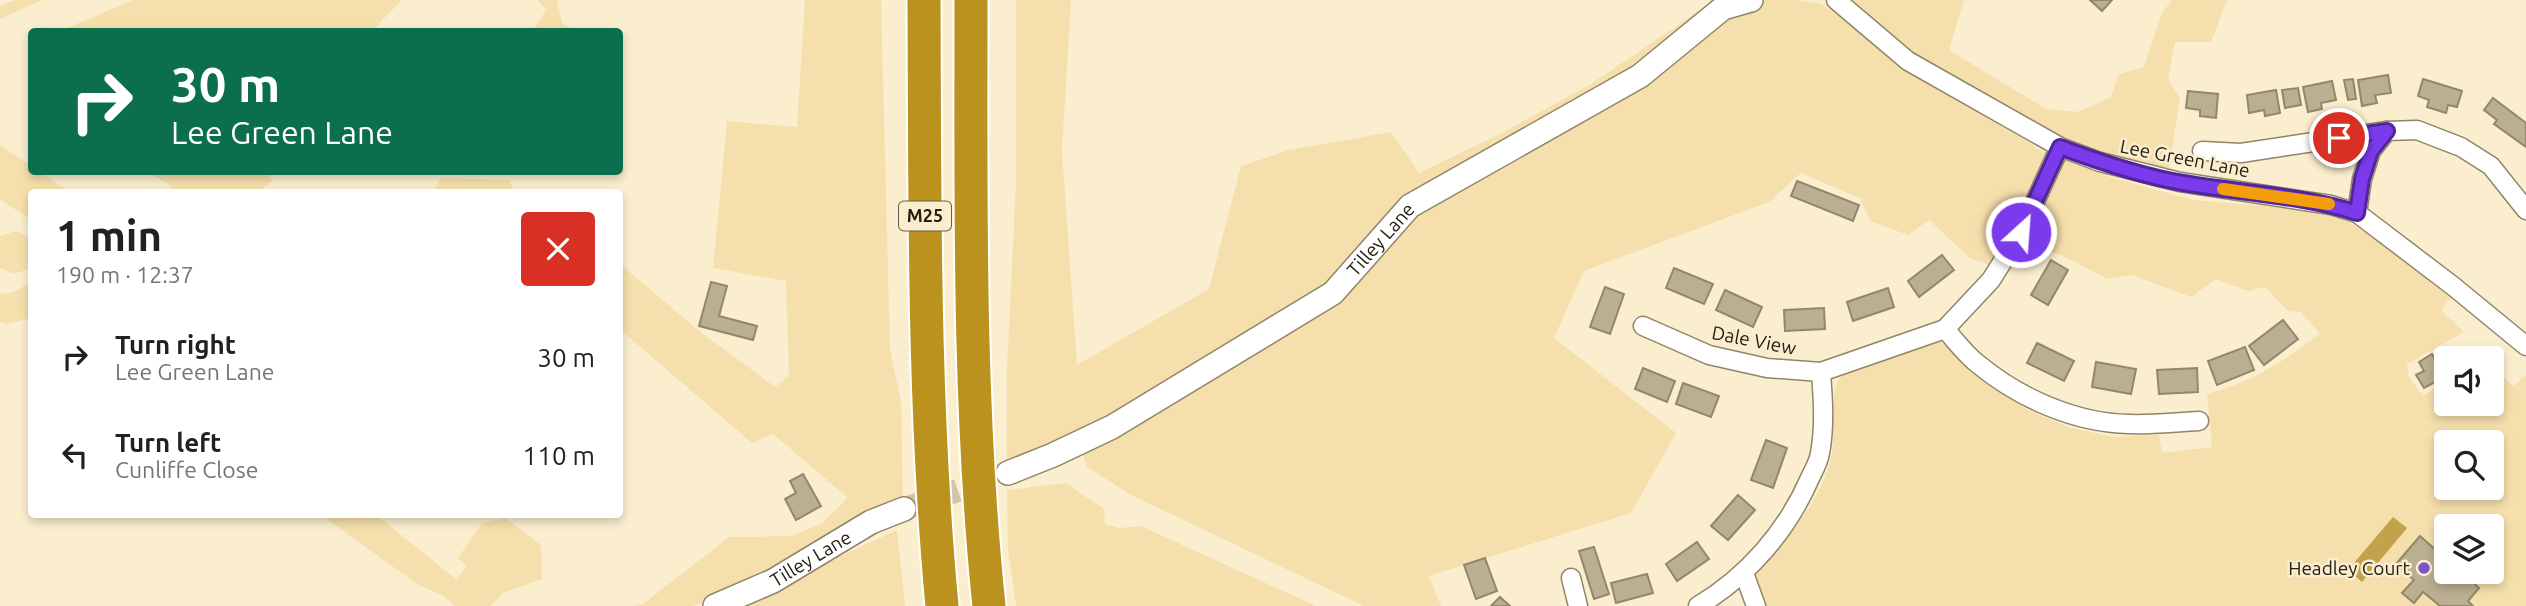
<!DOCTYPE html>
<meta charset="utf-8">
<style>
body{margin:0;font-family:Ubuntu,sans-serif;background:#f2f2f2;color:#202124;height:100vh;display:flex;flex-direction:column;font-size:26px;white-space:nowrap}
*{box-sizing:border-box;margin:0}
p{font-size:23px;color:#757577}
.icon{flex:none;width:38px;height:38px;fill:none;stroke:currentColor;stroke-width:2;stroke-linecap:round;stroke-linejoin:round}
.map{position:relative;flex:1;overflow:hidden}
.panel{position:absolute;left:28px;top:189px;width:595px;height:329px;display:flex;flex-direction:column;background:#fff;border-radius:7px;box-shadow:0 4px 10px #0003}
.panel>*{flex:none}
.guide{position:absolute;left:28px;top:28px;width:595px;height:147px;border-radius:7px;box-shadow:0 4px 10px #0003;background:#0b6e4f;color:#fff;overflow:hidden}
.buttons{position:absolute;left:2434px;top:346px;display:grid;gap:14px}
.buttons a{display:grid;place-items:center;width:70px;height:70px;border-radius:7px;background:#fff;box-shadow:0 4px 10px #0003;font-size:35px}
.pin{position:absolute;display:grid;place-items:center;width:60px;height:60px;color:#fff;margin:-30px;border:4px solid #fff;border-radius:50%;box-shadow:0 2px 7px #0007}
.me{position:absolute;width:77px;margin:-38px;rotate:26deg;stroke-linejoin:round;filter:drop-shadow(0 0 5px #0008)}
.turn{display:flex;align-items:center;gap:24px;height:147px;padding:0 28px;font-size:32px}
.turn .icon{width:91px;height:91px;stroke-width:2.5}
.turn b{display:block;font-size:49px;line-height:60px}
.round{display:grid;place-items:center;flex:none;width:74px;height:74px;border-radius:7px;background:#f2f2f2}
.head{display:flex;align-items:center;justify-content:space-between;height:119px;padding:0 28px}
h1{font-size:42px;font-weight:600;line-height:52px}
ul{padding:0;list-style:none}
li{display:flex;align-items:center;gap:21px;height:98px;padding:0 28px}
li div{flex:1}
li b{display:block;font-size:26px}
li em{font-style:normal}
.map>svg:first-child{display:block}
.green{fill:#f5dfac;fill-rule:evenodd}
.water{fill:#c3a14d}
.building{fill:#bbaf91;stroke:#93876b;stroke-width:2}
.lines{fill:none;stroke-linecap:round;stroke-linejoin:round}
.tertiary-tunnel{stroke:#d0c5aa;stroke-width:23;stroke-dasharray:23 11;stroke-linecap:butt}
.minor-casing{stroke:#918568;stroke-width:21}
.tertiary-casing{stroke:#918568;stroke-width:26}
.motorway-casing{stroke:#fff;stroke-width:37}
.minor{stroke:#fff;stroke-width:18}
.tertiary{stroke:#fff;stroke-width:23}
.motorway{stroke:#bb921d;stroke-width:33}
.route-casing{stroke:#51269a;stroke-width:18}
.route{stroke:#7c3aed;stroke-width:12}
.slow{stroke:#f59e0b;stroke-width:12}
.poi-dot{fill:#7e51c9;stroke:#fbeecf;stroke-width:2.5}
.labels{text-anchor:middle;stroke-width:5;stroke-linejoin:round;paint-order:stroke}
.shield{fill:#fbeecf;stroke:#655e4d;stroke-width:2}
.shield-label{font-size:18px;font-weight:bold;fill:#252015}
.street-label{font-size:19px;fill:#252015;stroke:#fbeecf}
.poi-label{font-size:19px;fill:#252015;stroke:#fbeecf;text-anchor:end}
</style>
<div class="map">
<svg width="2526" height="606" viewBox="0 0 2526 606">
<rect width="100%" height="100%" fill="#fbeecf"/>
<g class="green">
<polygon points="15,0 42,0 0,19 0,6"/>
<polygon points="133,0 402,0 372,31 60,31"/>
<polygon points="538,0 557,0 562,23 573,31 533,31 546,10"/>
<polygon points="805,0 881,0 890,349 901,402 903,498 754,578 694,606 634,606 643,604 729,537 791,536 821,524 848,498 773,434 752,443 623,332 620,332 620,264 698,330 775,387 789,376 786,281 713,268 727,121 797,127"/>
<path d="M1016,0H1071L1062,151L1077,365L1209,289L1241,166L1289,150L1391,132L1419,173L1504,132L1591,84L1709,4L1710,0H1796L1822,4L1837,15L1842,0H1964L1949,50L2046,109L2077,112L2110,98L2119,74L2144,67L2162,13L2172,0H2227L2211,42H2175L2168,79L2180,98L2169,168L2106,158L2030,137L2035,148L2107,176L2193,200L2275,207L2338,217L2383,240L2451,297L2441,310L2464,332L2407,364L2408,375L2423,396L2446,380V404H2492V373L2497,370L2513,386L2526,375V606H1765L1755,575C1785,541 1823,500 1832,453C1835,436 1830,391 1839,379C1849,365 1918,347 1938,340L2030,411L2071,428L2114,437L2159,435L2162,453L2212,447L2207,394C2255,381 2282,362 2320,334L2301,312L2288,311L2265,287L2248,291L2216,279L2191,297L2132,275L2108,279L2059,254L2031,250L2010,271L1971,259L1929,220L1908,235L1870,221L1860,198L1801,173L1769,202L1584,271L1554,338L1676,433L1631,513L1429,576L1441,606H1364L1131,495L1087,467L1076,435L1007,464V369L1016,183ZM2446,443H2492V488H2446ZM2446,527H2492V572H2446Z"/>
<polygon points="0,145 31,166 32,172 39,172 70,192 32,192 31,220 0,199"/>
<polygon points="148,172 268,172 272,181 258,192 174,192 168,184"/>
<polygon points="441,178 510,180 513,192 433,192"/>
<path d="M16,231C35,239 32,247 31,266C20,274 12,276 0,267V236Z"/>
<polygon points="31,282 31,318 6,324 0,322 0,294 14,292"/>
<polygon points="1066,483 1104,509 1105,524 1120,528 1141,526 1316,606 1016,606 1008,549 1007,490"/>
<polygon points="321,515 376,515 456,579 467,566 458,558 482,523 505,518 541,545 542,579 503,593 491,606 455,606 442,595 417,584"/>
<polygon points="897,530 905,606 744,606 819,566"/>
</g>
<polygon class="water" points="2393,517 2407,528 2362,582 2348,570"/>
<g class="building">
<polygon points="2090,0 2112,0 2102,11"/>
<polygon points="2388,75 2391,93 2375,95 2377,103 2362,106 2358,80"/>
<polygon points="2353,79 2356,99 2348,100 2344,80"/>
<polygon points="2423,79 2462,91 2457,107 2448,105 2446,113 2427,107 2429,100 2418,96"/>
<polygon points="2332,81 2336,100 2321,103 2322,109 2308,112 2303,87"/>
<polygon points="2298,88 2301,105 2285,108 2282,90"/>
<polygon points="2276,90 2280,113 2265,116 2264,110 2249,113 2247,95"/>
<polygon points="2188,91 2218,94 2216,118 2200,116 2200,110 2186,108"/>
<polygon points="2493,98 2526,123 2526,147 2494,124 2497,120 2484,110"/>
<polygon points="1797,181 1859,205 1853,221 1791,196"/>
<polygon points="1942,255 1954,270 1919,297 1908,281"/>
<polygon points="2051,260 2068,270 2048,305 2031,295"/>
<polygon points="1674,268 1713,284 1704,304 1666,288"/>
<polygon points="711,282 727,286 719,316 757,326 753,340 699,326"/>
<polygon points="1605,287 1624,294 1610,334 1590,327"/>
<polygon points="1888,288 1894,307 1853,321 1847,302"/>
<polygon points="1725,290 1762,307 1753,327 1716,310"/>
<polygon points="1824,308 1825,329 1785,331 1784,310"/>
<polygon points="2283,320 2298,339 2264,365 2249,346"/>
<polygon points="2037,343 2074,361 2064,381 2027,363"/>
<polygon points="2245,347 2254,370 2217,385 2208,361"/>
<polygon points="2432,354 2445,377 2424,388 2416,375 2424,371 2419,362"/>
<polygon points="2096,362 2136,369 2131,394 2092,387"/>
<polygon points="1643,368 1675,381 1667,402 1635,389"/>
<polygon points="2197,368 2198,392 2159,394 2157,370"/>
<polygon points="1683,383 1719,396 1711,417 1676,404"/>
<polygon points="1766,440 1787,448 1773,488 1751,480"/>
<polygon points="803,474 821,506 796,520 785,499 796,493 790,481"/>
<polygon points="1738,495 1755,510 1728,540 1711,526"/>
<polygon points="2420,536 2446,559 2446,572 2462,572 2479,588 2468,601 2473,606 2440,606 2423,592 2414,603 2402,593 2414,580 2396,564"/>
<polygon points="1697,542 1709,559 1677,581 1666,564"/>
<polygon points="1594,547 1609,594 1594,599 1579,551"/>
<polygon points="1485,558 1497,591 1476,599 1464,565"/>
<polygon points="1647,574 1653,593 1616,603 1611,583"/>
<polygon points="1500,597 1510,606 1491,606"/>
</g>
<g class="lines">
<polyline class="tertiary-tunnel" points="904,509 1008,473"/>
<g class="minor-casing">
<g id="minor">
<polyline points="1836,0 1908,61 2060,147 2100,162 2180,182 2331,205 2357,213 2453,286 2526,346"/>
<polyline points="2202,151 2241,153 2387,131"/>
<polyline points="2357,213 2362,179 2371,151 2387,131 2417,130 2461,147 2491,166 2526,210"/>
<polyline points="1643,326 1709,355 1767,368 1821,372 1945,329 1991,280 2021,232 2060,147"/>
<path d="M1945,329C1955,340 1965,354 1978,364C2019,398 2075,423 2129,424C2152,425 2176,422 2199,421"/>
<polyline points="1744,573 1756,606"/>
<polyline points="1571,578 1578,606"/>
<path d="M1698,606C1748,576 1787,531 1810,478C1814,470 1819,461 1820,453C1825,426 1823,399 1821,372"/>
</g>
</g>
<g class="tertiary-casing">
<g id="tertiary">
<path id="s1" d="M1008,473L1053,455L1112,427L1333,293L1410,206L1640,76L1723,8L1751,0"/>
<path id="s2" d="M715,606L773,581L871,522L904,509"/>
</g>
</g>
<g class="motorway-casing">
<g id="motorway">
<path d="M924,0C925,202 923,405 942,606"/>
<path d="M971,0C971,202 968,405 989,606"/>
</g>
</g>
<use href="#minor" class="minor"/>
<use href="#tertiary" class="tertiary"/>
<use href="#motorway" class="motorway"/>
</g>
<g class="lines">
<g class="route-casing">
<path id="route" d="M2021,232L2060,147C2100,162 2141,176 2183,183C2241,193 2301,195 2357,213L2362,179L2371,151L2387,131L2339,138"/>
</g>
<use href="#route" class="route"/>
<polyline class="slow" points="2223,189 2329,204"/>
</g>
<circle class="poi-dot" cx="2424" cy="568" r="7"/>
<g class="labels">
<rect class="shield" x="899" y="201.5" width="52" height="29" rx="5"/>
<g class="shield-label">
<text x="925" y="222">M25</text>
</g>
<g class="street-label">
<text transform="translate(2185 158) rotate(11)" y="7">Lee Green Lane</text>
<text dy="7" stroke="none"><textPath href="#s1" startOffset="444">Tilley Lane</textPath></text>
<text transform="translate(1754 340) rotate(11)" y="7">Dale View</text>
<text dy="7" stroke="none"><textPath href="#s2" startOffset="107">Tilley Lane</textPath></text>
</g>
<g class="poi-label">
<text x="2410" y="575">Headley Court</text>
</g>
</g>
</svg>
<div class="buttons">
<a><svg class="icon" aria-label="sound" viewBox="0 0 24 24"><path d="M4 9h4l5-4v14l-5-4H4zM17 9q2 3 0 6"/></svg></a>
<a><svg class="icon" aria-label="search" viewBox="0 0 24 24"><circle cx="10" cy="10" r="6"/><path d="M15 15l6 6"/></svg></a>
<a><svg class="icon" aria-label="layers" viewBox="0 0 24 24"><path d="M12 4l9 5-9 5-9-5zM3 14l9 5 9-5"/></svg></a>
</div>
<div class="pin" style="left:2339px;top:138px;background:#d93025"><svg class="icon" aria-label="arrive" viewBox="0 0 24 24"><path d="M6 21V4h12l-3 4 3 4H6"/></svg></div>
<svg class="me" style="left:2021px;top:232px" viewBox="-20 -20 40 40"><circle r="17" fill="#7c3aed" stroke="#fff" stroke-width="3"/><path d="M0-11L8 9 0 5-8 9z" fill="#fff"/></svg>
<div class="guide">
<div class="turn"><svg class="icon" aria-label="right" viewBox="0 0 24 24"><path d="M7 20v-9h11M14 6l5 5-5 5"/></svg><div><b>30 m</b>Lee Green Lane</div></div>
</div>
<section class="panel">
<div class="head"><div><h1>1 min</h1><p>190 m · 12:37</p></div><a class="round" style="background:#d93025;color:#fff"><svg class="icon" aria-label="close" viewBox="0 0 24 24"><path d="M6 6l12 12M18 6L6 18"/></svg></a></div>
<ul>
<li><svg class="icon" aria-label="right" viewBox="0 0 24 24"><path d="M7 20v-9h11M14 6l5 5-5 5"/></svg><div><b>Turn right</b><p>Lee Green Lane</p></div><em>30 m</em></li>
<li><svg class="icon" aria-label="left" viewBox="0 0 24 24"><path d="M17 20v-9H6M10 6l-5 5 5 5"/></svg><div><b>Turn left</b><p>Cunliffe Close</p></div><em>110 m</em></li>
</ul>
</section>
</div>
